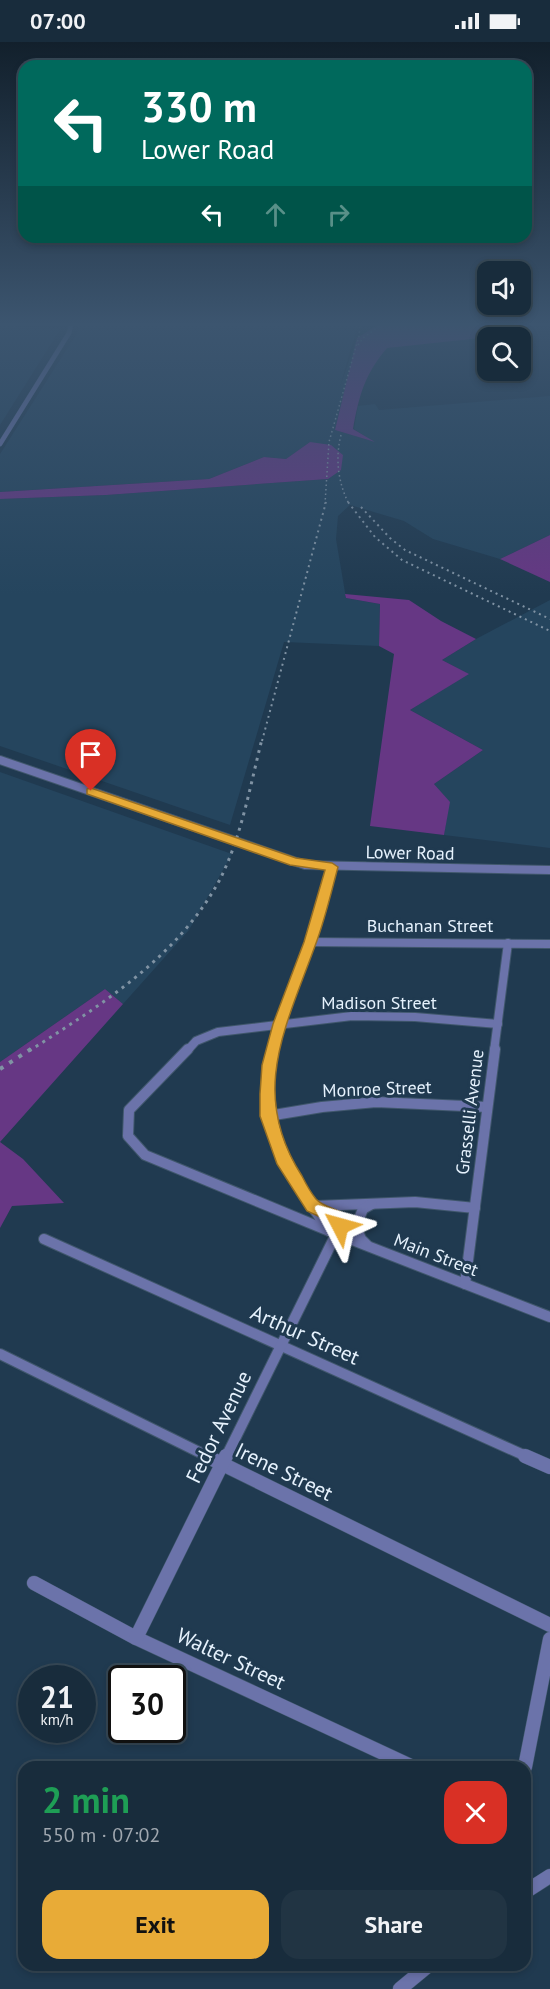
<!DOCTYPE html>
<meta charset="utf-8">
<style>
body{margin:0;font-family:"PT Sans",sans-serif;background:#213443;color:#f1f3f6;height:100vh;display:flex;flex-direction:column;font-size:22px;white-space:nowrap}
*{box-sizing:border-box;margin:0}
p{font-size:20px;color:#9fa7af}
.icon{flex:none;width:33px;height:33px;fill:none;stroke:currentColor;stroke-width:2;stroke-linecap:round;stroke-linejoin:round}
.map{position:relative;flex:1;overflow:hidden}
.side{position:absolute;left:18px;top:1719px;width:513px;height:210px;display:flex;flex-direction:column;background:#182c3c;border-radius:18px;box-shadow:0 3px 9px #0003,0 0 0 2px #364856}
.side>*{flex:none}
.banner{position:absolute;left:18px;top:18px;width:514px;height:183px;border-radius:18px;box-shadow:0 3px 9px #0003,0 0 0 2px #364856;background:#00695c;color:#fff;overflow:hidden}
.buttons{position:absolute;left:477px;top:219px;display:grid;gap:12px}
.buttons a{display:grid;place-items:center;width:54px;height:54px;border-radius:12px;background:#182c3c;box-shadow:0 3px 9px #0003,0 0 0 2px #364856;font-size:30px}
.speed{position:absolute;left:18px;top:1623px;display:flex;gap:12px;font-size:30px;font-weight:700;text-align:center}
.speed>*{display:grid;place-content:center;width:78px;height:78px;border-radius:50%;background:#182c3c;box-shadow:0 3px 9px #0003,0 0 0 2px #364856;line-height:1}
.speed small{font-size:15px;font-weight:400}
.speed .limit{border:3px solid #111;border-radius:9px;background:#fff;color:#111}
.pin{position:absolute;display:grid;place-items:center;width:51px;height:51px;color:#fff;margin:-62px -26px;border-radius:50% 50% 50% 0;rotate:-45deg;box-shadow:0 0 6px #0007}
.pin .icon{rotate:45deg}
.me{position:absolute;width:66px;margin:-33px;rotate:309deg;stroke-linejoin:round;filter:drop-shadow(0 0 4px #0008)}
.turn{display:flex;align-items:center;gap:21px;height:126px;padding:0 24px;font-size:27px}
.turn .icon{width:78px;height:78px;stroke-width:2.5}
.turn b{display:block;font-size:42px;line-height:51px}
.lanes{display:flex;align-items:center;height:57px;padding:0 24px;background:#0003;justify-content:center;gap:30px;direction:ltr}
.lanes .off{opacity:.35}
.round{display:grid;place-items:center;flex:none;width:63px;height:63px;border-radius:18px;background:#213443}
.headline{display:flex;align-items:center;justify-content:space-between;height:102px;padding:0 24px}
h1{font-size:36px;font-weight:600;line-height:45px;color:#1e9e55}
.button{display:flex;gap:12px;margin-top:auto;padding:12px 24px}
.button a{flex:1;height:69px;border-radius:18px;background:#e8ab37;color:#111;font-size:24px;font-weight:600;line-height:69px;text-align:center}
.button a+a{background:#213443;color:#f1f3f6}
.status{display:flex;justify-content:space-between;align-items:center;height:42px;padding:0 30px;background:#182c3c;direction:ltr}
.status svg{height:16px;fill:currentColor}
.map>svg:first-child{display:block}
.built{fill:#25455e}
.green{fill:#663784}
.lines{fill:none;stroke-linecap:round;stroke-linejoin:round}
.minor-far3-casing{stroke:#40576c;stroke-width:5}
.minor-far2-casing{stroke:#40576c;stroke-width:10}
.minor-far1-casing{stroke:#40576c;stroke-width:12}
.minor-casing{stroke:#40576c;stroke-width:15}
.minor-far3{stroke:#6b73aa;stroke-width:4.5}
.minor-far2{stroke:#6b73aa;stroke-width:8}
.minor-far1{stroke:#6b73aa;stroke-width:10}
.minor{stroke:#6b73aa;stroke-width:14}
.rail-far3{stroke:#8093a4;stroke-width:1.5;stroke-dasharray:1.5 3;stroke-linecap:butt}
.rail-far2{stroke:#8093a4;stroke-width:2;stroke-dasharray:2 4;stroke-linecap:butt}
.rail-far1{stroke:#8093a4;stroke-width:3;stroke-dasharray:3 5;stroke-linecap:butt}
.rail{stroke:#8093a4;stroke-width:4;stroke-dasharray:4 7;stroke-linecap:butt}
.route{fill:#e8ab37;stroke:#976f24;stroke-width:1.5}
.labels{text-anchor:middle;stroke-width:6;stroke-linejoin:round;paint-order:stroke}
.street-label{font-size:18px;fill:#e6f2fd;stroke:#203a50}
.near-street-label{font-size:21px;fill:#e6f2fd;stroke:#203a50}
</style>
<div class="status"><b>07:00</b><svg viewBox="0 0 49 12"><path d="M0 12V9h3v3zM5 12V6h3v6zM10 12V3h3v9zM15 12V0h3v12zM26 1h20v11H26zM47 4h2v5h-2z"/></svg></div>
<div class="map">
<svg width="550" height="1947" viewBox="0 0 550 1947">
<rect width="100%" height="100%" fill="#203a50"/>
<g class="built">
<polygon points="78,280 356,280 357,286 340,345 357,296 335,388 372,399 354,387 358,364 375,362 379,368 550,354 550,493 500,517 433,497 404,479 350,463 338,474 336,497 346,556 380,562 379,604 284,600 230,783 0,704 0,457 106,453 328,437 310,400 286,417 264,415 209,437 0,450 0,412 79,288"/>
<polygon points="0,284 61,286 0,383"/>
<polygon points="550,558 550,806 444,793 449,760 434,742 483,708 410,668 468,632 442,618 476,597"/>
<polygon points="0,730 232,812 189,888 123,962 105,947 0,1020"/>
</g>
<g class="green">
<path d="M382,280H501L509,293L387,306C365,332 359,353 353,387L375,400L335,388L357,296Z"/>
<polygon points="310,400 331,403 343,413 341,428 328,437 106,453 0,457 0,450 209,437 264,415 286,417"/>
<polygon points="550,493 550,540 500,517"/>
<polygon points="345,552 409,558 441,579 476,597 442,618 469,632 410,668 483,708 434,742 450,760 444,793 370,784 394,612 379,604 380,562 346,556"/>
<polygon points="105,947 123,962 0,1100 23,1117 64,1161 12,1164 0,1186 0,1020"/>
</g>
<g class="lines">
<g class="minor-far3-casing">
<polyline id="minor-far3" points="0,402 69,291 72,280"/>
</g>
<g class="minor-far2-casing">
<g id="minor-far2">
<polyline points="0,718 305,823 550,828"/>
<polyline points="310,900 550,902"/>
<polyline points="187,1009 196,999 218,990 352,974 415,975 498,982"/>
<polyline points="272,1009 310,900 332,825"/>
<polyline points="494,1009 508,901"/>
</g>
</g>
<g class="minor-far1-casing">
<g id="minor-far1">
<polyline points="188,1007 129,1068 128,1094 145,1113 329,1189 550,1275"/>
<path d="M273,1007C252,1084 288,1129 329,1189"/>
<polyline points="268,1074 322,1065 376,1060 487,1065"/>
<polyline points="315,1164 415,1160 475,1166"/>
<polyline points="44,1197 528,1415"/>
<polyline points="367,1203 361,1197 356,1184 363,1167 372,1162"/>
<polyline points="465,1242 495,1007"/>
<polyline points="0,1312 209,1415"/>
<polyline points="226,1415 340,1184 339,1177 312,1164"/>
</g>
</g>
<g class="minor-casing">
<g id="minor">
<polyline points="206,1414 550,1583"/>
<polyline points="525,1414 550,1425"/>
<polyline points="34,1541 136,1596 413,1725"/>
<polyline points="136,1596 226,1414"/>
<polyline points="525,1725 550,1597"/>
<polyline points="525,1850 550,1834"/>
<polyline points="400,1947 429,1923"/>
</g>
</g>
<use href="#minor-far3" class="minor-far3"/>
<use href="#minor-far2" class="minor-far2"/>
<use href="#minor-far1" class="minor-far1"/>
<use href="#minor" class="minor"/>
<g class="rail-far3">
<polyline points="358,303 363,296 385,280"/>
<path d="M341,393C335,416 338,441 349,462"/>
<polyline points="325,462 329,400 359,294 360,280"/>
</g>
<g class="rail-far2">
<polyline points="348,460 375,495 402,518 550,589"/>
<polyline points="361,465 390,496 405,508 550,577"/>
<polyline points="262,699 326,460"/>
</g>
<path class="rail-far1" d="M29,1009C101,963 175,917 218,841C241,798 250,744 262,697"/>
<polyline class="rail" points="0,1027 31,1007"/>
</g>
<linearGradient id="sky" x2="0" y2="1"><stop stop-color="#12202c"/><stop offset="0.51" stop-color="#3c556f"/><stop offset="1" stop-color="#3c556f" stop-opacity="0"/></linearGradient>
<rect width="550" height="553" fill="url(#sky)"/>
<path class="route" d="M91,746L296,816L332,821L338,825C331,851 325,878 315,904C285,987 249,1052 302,1134C306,1142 311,1151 316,1157C323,1165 336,1166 344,1172L348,1184L346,1189L340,1191L334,1189L329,1179L307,1169L277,1122L260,1074V1052L262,1023L273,982L304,900L325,828L290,823L87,752V747Z"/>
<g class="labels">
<g class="street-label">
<text transform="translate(410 811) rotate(1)" y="6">Lower Road</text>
<text x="430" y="890">Buchanan Street</text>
<text x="379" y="967">Madison Street</text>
<text transform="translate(377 1047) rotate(-2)" y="6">Monroe Street</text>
<text transform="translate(470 1070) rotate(-83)" y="6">Grasselli Avenue</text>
<text transform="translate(436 1213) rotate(21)" y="6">Main Street</text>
</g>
<g class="near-street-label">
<text transform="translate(305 1293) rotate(24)" y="7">Arthur Street</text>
<text transform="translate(219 1385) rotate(-64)" y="7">Fedor Avenue</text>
<text transform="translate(284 1430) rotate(26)" y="7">Irene Street</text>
<text transform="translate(231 1617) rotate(25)" y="7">Walter Street</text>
</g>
</g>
</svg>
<div class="buttons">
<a><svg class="icon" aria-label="sound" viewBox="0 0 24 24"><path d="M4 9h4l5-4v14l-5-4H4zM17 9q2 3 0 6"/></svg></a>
<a><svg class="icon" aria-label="search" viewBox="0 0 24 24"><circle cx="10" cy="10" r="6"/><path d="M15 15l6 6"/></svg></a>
</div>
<div class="speed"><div>21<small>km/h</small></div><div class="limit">30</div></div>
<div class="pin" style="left:91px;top:749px;background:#d93025"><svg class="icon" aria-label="arrive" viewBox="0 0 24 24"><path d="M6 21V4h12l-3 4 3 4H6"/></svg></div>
<svg class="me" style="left:340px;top:1184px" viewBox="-20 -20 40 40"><path d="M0-17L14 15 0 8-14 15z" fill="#e8ab37" stroke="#fff" stroke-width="4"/></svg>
<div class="banner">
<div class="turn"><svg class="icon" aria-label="left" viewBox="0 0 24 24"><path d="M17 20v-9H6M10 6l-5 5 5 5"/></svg><div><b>330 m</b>Lower Road</div></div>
<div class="lanes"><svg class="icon" aria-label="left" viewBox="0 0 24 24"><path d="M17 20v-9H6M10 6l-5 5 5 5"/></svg><svg class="icon off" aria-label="ahead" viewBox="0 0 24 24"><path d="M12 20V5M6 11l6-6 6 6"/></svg><svg class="icon off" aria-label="right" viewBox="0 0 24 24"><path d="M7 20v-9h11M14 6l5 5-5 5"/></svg></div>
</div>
<section class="side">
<div class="headline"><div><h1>2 min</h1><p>550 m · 07:02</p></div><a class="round" style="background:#d93025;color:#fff"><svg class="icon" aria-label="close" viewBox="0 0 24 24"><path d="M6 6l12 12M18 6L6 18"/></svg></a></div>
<div class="button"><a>Exit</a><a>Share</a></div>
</section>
</div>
